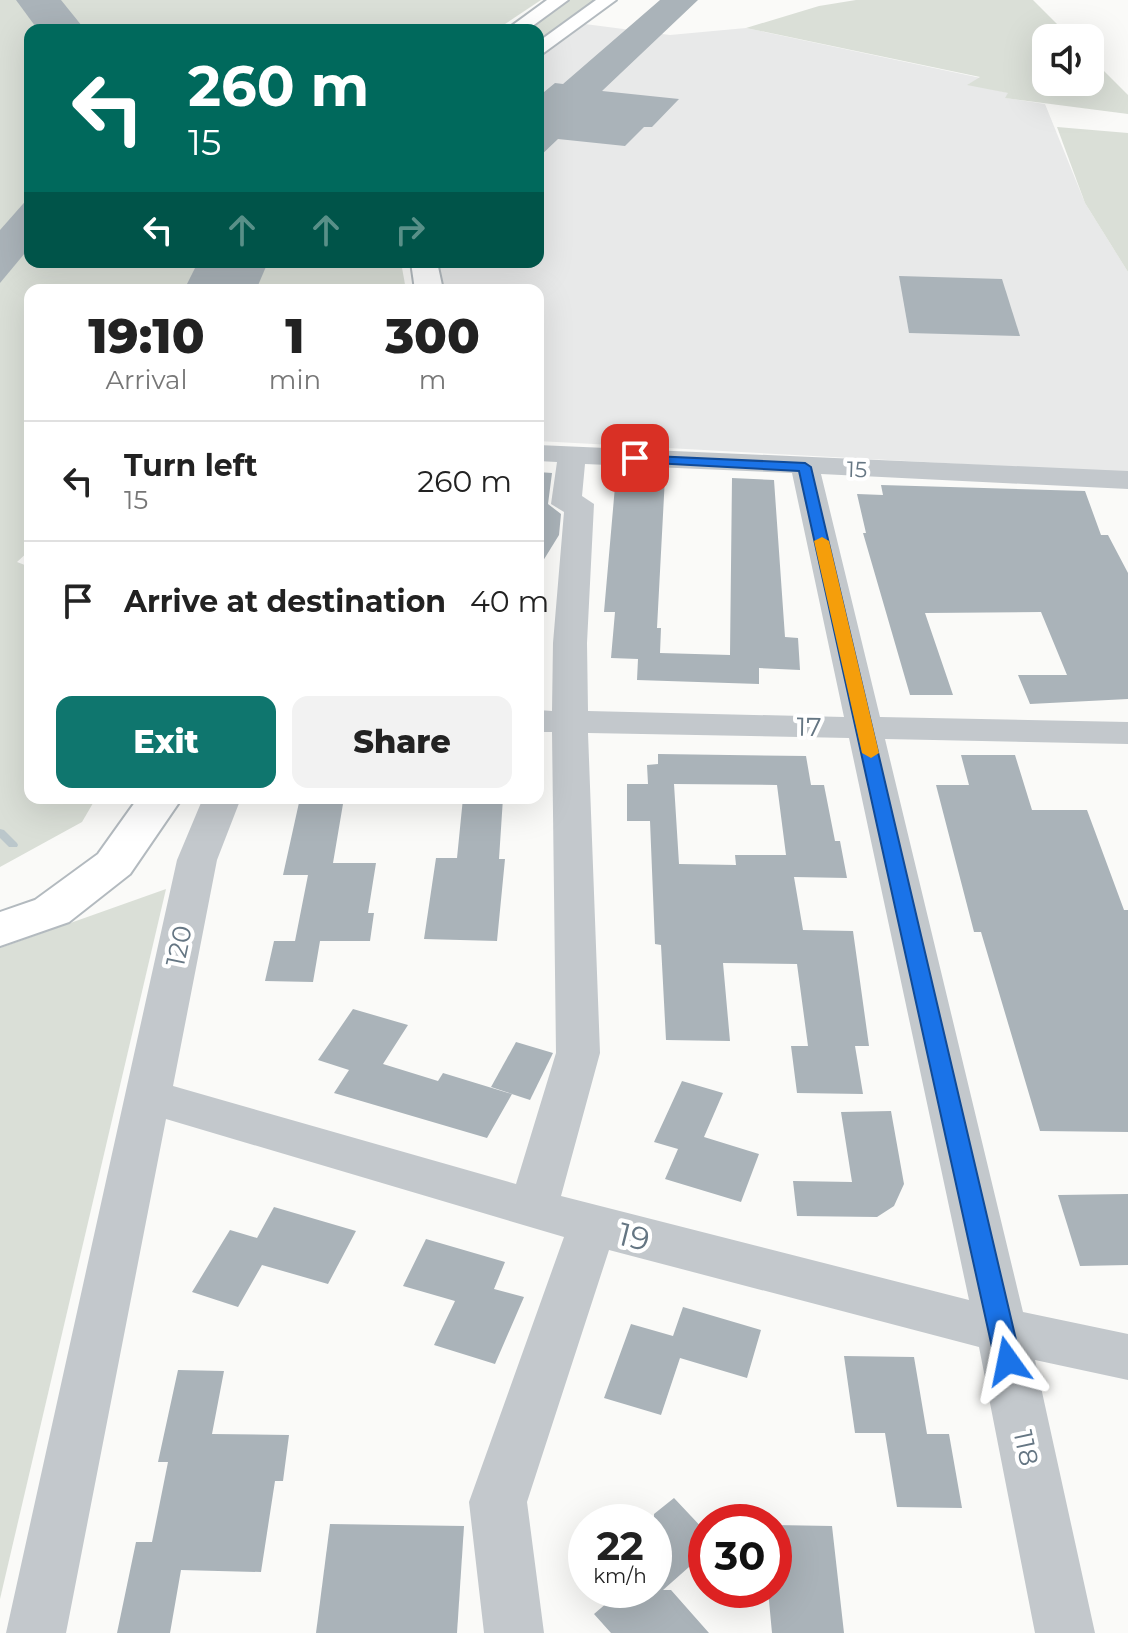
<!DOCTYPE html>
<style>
body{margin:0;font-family:Montserrat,sans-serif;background:#f2f2f2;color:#222;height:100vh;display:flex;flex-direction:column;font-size:30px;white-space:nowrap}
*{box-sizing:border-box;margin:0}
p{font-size:26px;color:#767676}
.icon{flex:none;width:44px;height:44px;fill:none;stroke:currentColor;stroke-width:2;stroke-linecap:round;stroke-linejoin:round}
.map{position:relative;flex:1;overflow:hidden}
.panel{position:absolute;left:24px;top:284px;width:520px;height:520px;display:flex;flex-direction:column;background:#fff;border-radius:16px;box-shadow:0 8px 32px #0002}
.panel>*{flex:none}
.guide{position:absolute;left:24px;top:24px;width:520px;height:244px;border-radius:16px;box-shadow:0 8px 32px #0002;background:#00695c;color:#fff;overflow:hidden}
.buttons{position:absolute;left:1032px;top:24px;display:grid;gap:16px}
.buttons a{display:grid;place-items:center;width:72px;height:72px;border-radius:16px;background:#fff;box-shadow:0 8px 32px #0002;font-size:40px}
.speed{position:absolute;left:568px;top:1504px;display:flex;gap:16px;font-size:40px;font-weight:700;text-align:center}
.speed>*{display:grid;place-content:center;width:104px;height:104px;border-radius:50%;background:#fff;box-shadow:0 8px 32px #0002;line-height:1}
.speed small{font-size:20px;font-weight:400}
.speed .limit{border:12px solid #d22;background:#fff;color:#111}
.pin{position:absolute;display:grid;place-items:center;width:68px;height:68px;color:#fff;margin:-34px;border-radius:16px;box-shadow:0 4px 12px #0006}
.me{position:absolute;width:88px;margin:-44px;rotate:348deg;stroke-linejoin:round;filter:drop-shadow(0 0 6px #0008)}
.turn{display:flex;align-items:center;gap:28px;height:168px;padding:0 32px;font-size:36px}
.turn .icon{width:104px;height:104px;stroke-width:2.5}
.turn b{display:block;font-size:56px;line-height:68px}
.lanes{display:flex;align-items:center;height:76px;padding:0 32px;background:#0003;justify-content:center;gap:40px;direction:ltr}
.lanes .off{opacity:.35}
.eta{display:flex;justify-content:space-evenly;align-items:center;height:136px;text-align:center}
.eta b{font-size:48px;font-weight:800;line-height:56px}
.primary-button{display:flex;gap:16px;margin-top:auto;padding:16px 32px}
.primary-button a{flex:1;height:92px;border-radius:16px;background:#0f766e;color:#fff;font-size:32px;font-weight:800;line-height:92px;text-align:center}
.primary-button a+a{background:#f2f2f2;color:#222}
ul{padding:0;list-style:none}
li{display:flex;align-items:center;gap:24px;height:120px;padding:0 32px;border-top:2px solid #e0e0e0}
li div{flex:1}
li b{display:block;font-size:30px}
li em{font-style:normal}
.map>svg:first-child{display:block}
.built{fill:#e8e9e9}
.green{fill:#dadfd7}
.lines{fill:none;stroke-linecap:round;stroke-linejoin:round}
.stream{fill:#bbc7cb;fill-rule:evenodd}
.building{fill:#aab3b9;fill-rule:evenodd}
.secondary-casing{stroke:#b3babf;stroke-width:4}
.street{fill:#c3c8cc;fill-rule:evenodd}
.secondary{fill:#fff;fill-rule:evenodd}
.route{fill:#1a73e8;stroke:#114b97;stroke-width:2}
.slow{fill:#f59e0b}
.labels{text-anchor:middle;stroke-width:8;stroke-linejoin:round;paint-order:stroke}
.far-street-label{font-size:22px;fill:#657683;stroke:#fff}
.street-label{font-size:26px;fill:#657683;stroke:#fff}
.near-street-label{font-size:32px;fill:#657683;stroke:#fff}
</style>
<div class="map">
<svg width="1128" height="1633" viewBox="0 0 1128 1633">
<rect width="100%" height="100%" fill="#fafaf8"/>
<polygon class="built" points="577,23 670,35 746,28 981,78 969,84 1009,93 1006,98 1045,104 1085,203 1128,272 1128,473 538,441 538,290 429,290 424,262 538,262 538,51"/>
<g class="green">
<polygon points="0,0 541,0 496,30 30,30 30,262 401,262 406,290 30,290 30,550 17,562 30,567 30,798 96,798 82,822 0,867"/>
<polygon points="569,0 595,0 538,41 538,30 525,30"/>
<polygon points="856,0 1033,0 1071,38 1046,38 1046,82 1090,82 1090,57 1128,95 1128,114 1005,98 1008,93 967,85 980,77 746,28 819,6"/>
<polygon points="1057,127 1128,133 1128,272 1085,203"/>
<polygon points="166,889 0,1599 0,948"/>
</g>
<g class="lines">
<polygon class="stream" points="0,829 4,830 17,843 18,845 17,847 9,847 0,838"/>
</g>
<g class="building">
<polygon points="16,0 61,0 82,26 38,30"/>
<polygon points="660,0 698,0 602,91 679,99 652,127 644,127 625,146 558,139 538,158 538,97 555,83 563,84"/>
<polygon points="30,196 30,247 0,283 0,230"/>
<polygon points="198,262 268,262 256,290 184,290"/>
<polygon points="899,276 1002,279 1020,336 909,333"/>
<polygon points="538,472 552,473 548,504 561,514 559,535 538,569"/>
<polygon points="616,475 665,477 657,628 661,628 660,653 730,655 732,478 774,480 785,637 798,638 800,670 759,668 759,684 637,680 638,659 611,658 615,612 604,612"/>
<polygon points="881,485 1085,491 1101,535 1108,535 1128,573 1128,699 1030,704 1018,675 1067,675 1041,612 925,613 953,695 910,695 863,533 866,533 857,494 883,495"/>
<path d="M658,754L806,756L811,785H824L835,841H840L847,878L794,877L803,930L853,931L869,1046H855L863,1094L797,1093L791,1046H808L797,964L723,963L730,1041L666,1040L661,945L655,944L650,821H627V784H648L647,765L658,764ZM674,784L777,785L786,855H735L736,865L679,864Z"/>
<polygon points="961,755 1015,755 1032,810 1087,810 1124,910 1128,910 1128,1132 1040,1131 981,932 974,932 936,785 969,785"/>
<polygon points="300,798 344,798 333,863 376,863 368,913 374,913 370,941 320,941 313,982 265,981 274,941 295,941 308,875 283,875"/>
<polygon points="463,798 503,798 499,859 505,859 497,941 424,939 436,858 457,858"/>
<polygon points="353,1009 408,1025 383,1064 438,1081 443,1073 512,1094 487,1138 334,1093 349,1070 318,1060"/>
<polygon points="516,1042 553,1053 530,1100 491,1087"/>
<polygon points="682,1081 723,1093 704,1137 759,1154 741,1202 665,1179 678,1149 654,1142"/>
<polygon points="891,1111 904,1184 894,1206 877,1217 797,1216 793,1181 852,1182 841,1112"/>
<polygon points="1128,1194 1128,1265 1080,1266 1058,1195"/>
<polygon points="274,1207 356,1231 328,1284 262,1265 238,1307 192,1292 230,1230 257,1238"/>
<polygon points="426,1239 505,1262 494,1289 524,1297 495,1364 434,1345 455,1301 403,1286"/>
<polygon points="683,1307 761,1330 747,1378 680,1358 661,1415 604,1398 631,1324 673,1336"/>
<polygon points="844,1356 914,1357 927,1434 949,1434 962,1508 897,1507 885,1433 855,1433"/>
<polygon points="178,1370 224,1371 212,1434 289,1435 283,1481 275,1481 261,1572 181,1570 170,1633 117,1633 136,1542 152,1542 168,1462 158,1462"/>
<polygon points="674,1498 706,1532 706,1552 663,1590 671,1590 709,1633 611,1633 594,1614 622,1590 654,1590 654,1514"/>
<polygon points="330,1524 464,1526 457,1633 316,1633"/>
<polygon points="774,1525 832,1526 844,1633 772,1633 768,1590 774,1590"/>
</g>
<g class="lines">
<g class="secondary-casing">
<g id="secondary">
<polygon points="547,0 568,0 527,30 506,30"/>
<polygon points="596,0 616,0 538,57 538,42"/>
<polygon points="411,262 437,262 443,290 415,290"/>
<polygon points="138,798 182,798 130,874 69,922 0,946 0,912 35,900 98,854"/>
</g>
</g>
<path class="street" d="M538,445L1128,471V489L821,474L880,717L1128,722V744L885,739L1023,1312L1128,1334V1380L1035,1360L1095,1633H1035L979,1347L609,1250L527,1502L544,1633H484L469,1502L564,1237L166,1119L66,1633H6L177,860L203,798H241L217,860L173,1086L516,1184L556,1053L552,732H538V710L552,711L553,643L564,512L551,504L557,462L538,461ZM585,464L792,473L844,717L588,711L587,643L594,504L582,496ZM588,733L849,738L969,1300L561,1196L600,1053Z"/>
<use href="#secondary" class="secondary"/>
</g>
<polygon class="route" points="630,455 805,463 811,467 1021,1361 1017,1369 1008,1372 999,1369 995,1361 799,471 635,462 630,460"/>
<polygon class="slow" points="822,537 829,541 879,753 871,758 862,753 814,541"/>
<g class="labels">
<g class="far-street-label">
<text transform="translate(857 469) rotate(2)" y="8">15</text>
</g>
<g class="street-label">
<text transform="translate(809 727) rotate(1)" y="9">17</text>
<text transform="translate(179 946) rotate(-78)" y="9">120</text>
<text transform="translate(1026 1448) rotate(78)" y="9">118</text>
</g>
<g class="near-street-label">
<text transform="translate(634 1237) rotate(14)" y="11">19</text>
</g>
</g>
</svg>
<div class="buttons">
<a><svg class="icon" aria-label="sound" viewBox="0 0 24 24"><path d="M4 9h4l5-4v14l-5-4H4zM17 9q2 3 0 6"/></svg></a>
</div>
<div class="speed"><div>22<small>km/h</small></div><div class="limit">30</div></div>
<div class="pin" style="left:635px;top:458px;background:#d93025"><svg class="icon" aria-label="arrive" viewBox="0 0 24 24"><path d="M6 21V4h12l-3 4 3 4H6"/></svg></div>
<svg class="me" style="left:1008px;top:1361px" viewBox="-20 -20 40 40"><path d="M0-17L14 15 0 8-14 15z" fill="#1a73e8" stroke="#fff" stroke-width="4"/></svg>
<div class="guide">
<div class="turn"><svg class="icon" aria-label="left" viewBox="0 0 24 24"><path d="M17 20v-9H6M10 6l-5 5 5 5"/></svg><div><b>260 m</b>15</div></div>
<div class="lanes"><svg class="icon" aria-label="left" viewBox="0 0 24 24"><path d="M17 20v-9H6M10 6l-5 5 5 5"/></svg><svg class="icon off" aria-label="ahead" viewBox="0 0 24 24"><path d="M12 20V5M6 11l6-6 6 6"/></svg><svg class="icon off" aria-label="ahead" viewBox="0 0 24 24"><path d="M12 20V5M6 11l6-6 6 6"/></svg><svg class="icon off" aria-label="right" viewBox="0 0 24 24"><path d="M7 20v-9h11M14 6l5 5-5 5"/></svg></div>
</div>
<section class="panel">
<div class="eta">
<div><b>19:10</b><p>Arrival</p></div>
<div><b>1</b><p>min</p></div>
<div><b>300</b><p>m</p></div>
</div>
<ul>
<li><svg class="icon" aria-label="left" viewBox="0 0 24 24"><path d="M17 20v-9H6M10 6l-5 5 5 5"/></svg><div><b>Turn left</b><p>15</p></div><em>260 m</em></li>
<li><svg class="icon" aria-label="arrive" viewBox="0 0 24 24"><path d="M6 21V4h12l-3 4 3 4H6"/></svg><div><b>Arrive at destination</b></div><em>40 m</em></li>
</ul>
<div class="primary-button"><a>Exit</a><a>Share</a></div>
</section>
</div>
